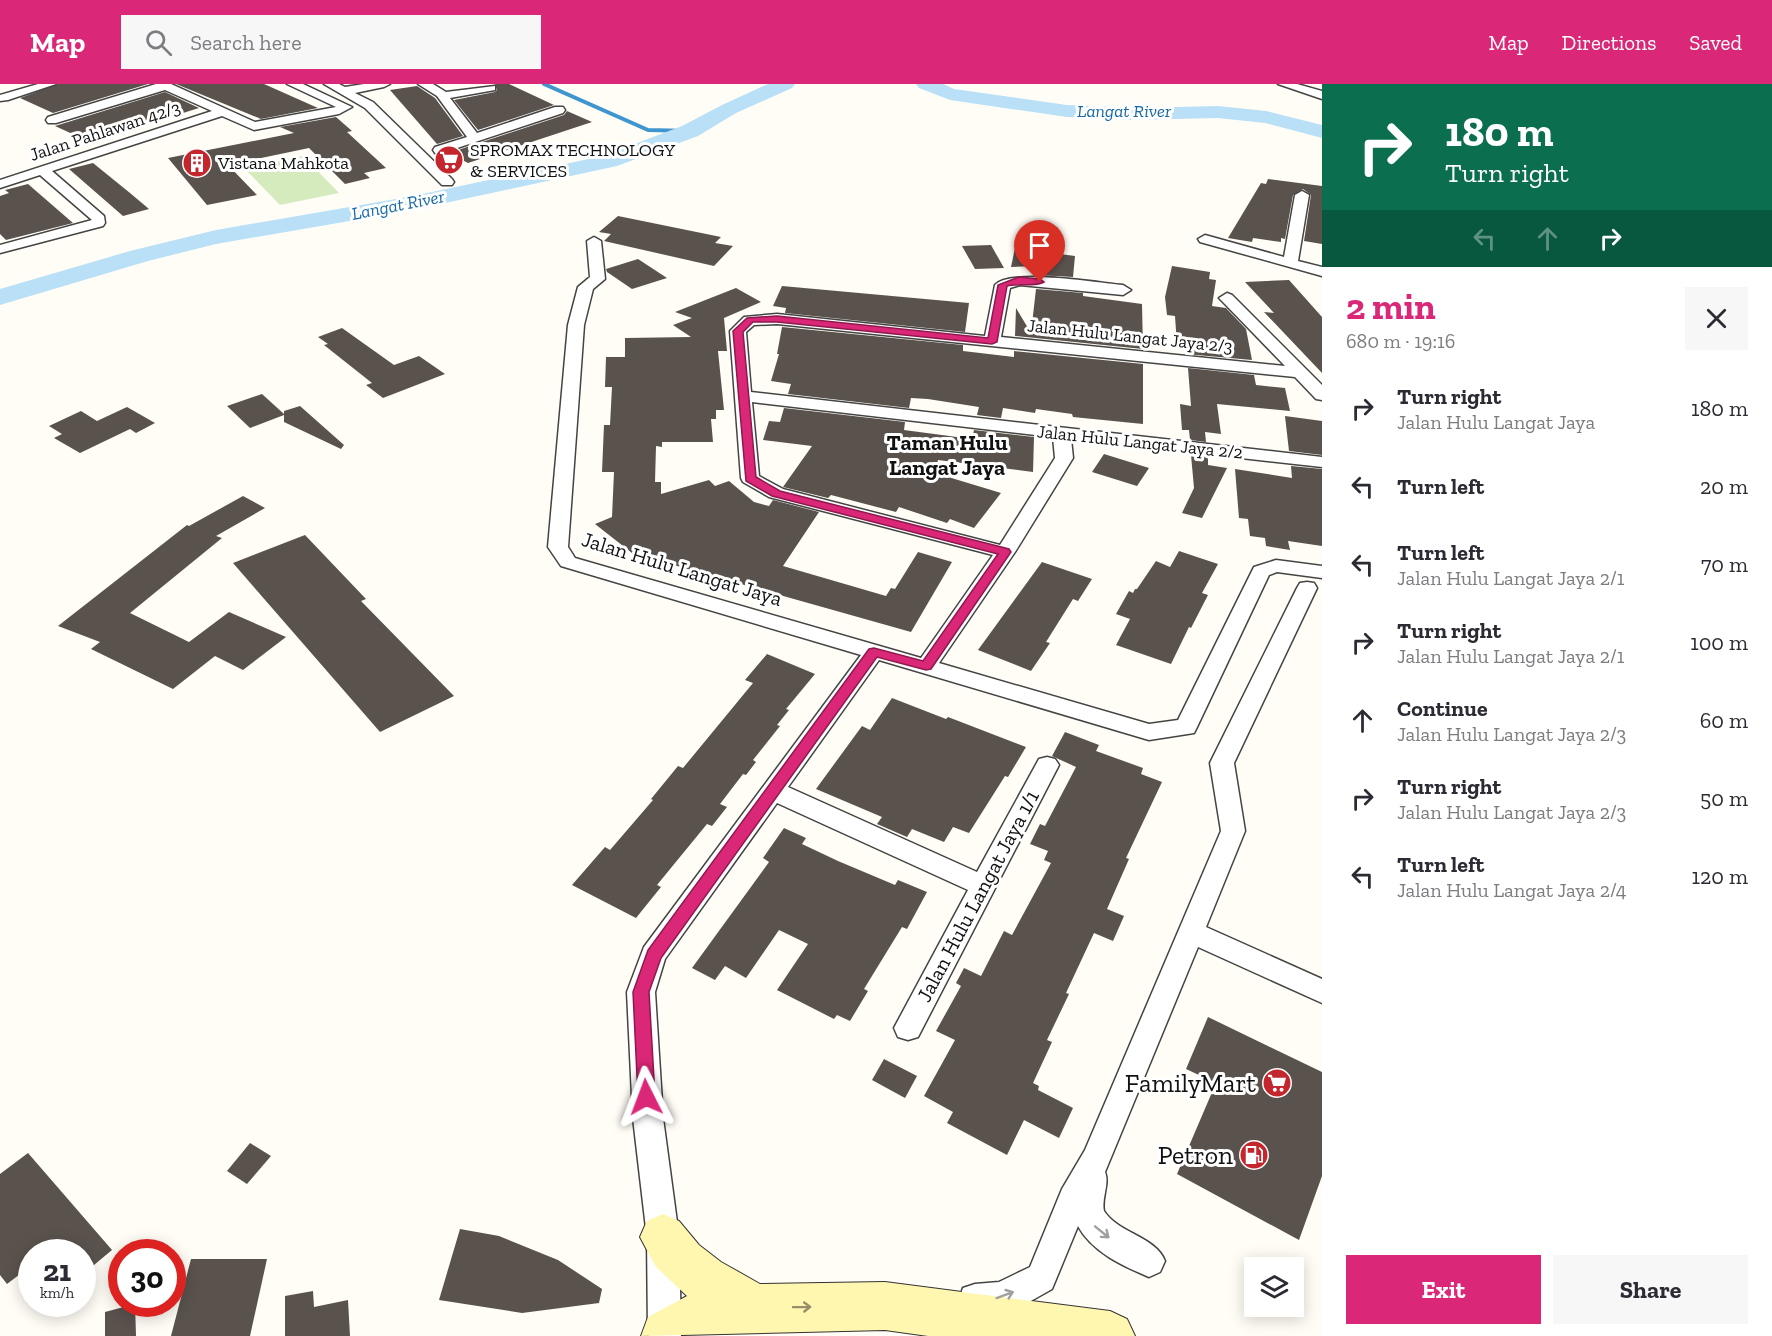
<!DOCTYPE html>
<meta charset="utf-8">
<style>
body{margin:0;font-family:"Zilla Slab",serif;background:#f7f7f7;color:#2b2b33;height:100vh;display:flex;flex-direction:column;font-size:22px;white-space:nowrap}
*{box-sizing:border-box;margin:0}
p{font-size:20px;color:#7c7c81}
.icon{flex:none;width:33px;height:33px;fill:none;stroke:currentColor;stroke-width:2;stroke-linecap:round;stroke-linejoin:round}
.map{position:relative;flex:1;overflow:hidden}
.drawer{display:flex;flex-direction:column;background:#fff;width:450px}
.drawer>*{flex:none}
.guide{background:#0b6e4f;color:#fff;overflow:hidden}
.controls{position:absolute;left:1244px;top:1173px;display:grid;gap:12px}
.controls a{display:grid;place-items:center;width:60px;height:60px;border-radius:0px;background:#fff;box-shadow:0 3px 15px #0003;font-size:30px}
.speed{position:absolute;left:18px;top:1155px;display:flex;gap:12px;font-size:30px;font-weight:700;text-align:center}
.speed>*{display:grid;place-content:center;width:78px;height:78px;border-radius:50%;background:#fff;box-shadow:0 3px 15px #0003;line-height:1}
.speed small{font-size:15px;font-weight:400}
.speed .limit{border:9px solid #d22;background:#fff;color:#111}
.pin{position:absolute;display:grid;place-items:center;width:51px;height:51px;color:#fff;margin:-62px -26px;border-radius:50% 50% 50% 0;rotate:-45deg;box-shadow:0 0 6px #0007}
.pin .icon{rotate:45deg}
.me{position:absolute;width:66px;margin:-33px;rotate:357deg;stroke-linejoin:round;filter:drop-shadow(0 0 4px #0008)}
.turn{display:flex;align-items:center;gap:21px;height:126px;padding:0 24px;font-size:27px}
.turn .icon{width:78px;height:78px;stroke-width:2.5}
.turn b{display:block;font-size:42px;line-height:51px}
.lanes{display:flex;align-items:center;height:57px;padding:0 24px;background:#0003;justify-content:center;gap:30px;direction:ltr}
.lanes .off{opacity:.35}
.round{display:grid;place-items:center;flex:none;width:63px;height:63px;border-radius:0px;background:#f7f7f7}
.head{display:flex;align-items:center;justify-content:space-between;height:102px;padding:0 24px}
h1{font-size:36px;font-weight:700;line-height:45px;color:#db2777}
.button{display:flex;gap:12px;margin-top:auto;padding:12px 24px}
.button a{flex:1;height:69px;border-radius:0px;background:#db2777;color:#fff;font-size:24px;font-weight:700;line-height:69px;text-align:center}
.button a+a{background:#f7f7f7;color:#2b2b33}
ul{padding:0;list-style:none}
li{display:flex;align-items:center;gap:18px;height:78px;padding:0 24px}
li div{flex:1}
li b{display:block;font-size:22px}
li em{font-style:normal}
header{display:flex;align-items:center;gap:36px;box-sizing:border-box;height:84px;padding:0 30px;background:#db2777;color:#fff}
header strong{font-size:28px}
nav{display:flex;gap:33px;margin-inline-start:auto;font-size:21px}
.search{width:420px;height:54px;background:#f7f7f7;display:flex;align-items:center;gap:15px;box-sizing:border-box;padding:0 21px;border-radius:0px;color:#7c7c81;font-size:22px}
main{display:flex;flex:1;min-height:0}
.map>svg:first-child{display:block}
.green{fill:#d5ebbd}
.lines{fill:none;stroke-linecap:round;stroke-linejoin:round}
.stream{stroke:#3f96cf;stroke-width:4}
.river{fill:#b9e0f7;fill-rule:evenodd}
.building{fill:#5a524d}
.street-casing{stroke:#444;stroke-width:3}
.secondary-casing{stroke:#333;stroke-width:2}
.street{fill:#fff;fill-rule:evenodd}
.secondary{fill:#fff6b0;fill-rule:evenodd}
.oneway{stroke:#a0a0a0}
.oneway2{stroke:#948f68}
.route{fill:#db2777;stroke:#8e194d;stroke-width:1.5}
.labels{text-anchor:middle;stroke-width:6;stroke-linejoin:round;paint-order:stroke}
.far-water-label{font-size:18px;font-style:italic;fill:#1768a6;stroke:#fff}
.far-street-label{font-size:18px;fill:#111;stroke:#fff}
.far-poi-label{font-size:18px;fill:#111;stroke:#fff;text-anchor:start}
.street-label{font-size:21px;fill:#111;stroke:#fff}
.neighbourhood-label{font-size:22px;font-weight:bold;fill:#111;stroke:#fff}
.near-poi-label{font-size:26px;fill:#111;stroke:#fff;text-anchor:end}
</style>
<header>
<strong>Map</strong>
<div class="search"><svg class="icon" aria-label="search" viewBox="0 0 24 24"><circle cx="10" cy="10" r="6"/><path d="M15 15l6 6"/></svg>Search here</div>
<nav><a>Map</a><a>Directions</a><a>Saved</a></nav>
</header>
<main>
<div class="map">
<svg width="1322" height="1252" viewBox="0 0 1322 1252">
<rect width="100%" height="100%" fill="#fffdf5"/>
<polygon class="green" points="303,72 339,109 280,121 244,84"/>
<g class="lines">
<polyline class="stream" points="544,0 648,46 690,47"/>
<g class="river">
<polygon points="768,0 795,0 792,4 736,29 698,52 617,82 413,126 216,160 148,177 0,221 0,205 130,167 216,146 413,112 603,72 682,42 722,21"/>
<polygon points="916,0 943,0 954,5 1067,21 1134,24 1218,22 1266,27 1322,41 1322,54 1265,39 1218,34 1134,36 1067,33 950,16 919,4"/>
</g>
</g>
<g class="building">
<polygon points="58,0 148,0 53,29 20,14"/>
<polygon points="176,0 264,0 318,24 261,35"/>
<polygon points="495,0 509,0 554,21 478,46 454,16 495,8 497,6"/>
<polygon points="417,2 435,14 463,52 437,60 390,6"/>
<polygon points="165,8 199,24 90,58 55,42"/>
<polygon points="567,27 592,38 468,79 449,69 564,31"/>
<polygon points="336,33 352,47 347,48 386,84 364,89 370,94 345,100 309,64 228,81 257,111 207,121 168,74 294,49 280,43"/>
<polygon points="93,79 130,109 149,125 123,132 69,85"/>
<polygon points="1268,95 1322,102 1322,160 1304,157 1311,111 1303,105 1293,111 1285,155 1281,154 1281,158 1253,154 1252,158 1228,154 1261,99 1266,100"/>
<polygon points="28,100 73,139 6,156 0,150 0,112 9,109 5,106"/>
<polygon points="618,132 721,153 715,159 733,162 714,182 604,157 611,150 599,148"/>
<polygon points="991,161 1004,184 975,185 962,162"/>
<polygon points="1015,164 1075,172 1073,193 1037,191 1038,182 1011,183"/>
<polygon points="638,175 667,194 632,205 607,188 606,185"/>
<polygon points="1172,182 1210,188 1209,195 1216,196 1212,222 1226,224 1246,245 1252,276 1186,270 1186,261 1177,261 1175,232 1167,231 1165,213"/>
<polygon points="1289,196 1322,233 1322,289 1264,228 1274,229 1245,198"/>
<polygon points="782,202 969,219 965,248 785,229 786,224 773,222"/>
<polygon points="736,204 761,218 724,234 727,267 718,267 724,326 716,326 716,335 711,335 713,358 662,358 662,363 656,362 655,398 661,398 661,410 709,396 715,402 729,397 754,418 769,422 773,416 819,428 783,482 886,512 891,504 895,505 918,468 952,478 911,548 656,476 646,480 595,440 612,433 614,388 602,388 604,341 610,341 612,303 605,303 606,273 625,273 625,254 691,253 673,241 692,234 675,228"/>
<polygon points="1036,205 1083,209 1083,212 1142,220 1143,265 1015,252 1016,224 1031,249"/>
<polygon points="782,243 963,261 963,267 1014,273 1014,267 1143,280 1143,340 1073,333 1072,330 1036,325 1035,329 1003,324 1001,334 977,331 979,323 928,315 911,314 909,324 788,310 791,300 771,297 779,270 777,270"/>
<polygon points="342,244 394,281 419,272 445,290 383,314 366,301 372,299 324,261 328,260 318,253"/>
<polygon points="1188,284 1254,291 1256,301 1285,304 1290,327 1217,320 1221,350 1205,348 1206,358 1190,356 1189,346 1182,346 1180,320 1191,322"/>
<polygon points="262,310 284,330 284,327 300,322 344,361 341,365 284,338 284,331 250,344 227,322"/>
<polygon points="127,323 155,339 136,349 130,345 80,369 54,354 62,350 49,342 81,327 97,337"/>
<polygon points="784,324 905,338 904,346 972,355 974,346 1034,353 1033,388 938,376 935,389 1001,409 974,444 950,435 947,439 899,423 896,428 831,411 828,414 783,403 812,362 763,356 769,337 780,338"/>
<polygon points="1285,332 1322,337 1322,371 1289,367"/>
<polygon points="1104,370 1149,384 1137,402 1092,388"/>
<polygon points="1191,371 1208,373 1208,381 1227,384 1202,434 1182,429 1194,404"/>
<polygon points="1291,382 1322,385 1322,462 1288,457 1290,466 1266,462 1265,454 1250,452 1248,435 1239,434 1235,385 1292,394"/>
<polygon points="243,412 265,424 216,452 222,454 130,529 189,558 229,528 286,553 243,586 215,572 173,605 91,565 100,558 58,542 187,441 189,442"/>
<polygon points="305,451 366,515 361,517 454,612 380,648 233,479"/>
<polygon points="1179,467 1218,480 1202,509 1208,511 1191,544 1189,543 1171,580 1116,561 1130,535 1116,530 1129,507 1133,509 1135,505 1137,505 1156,477 1170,483"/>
<polygon points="1042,478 1092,495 1078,517 1073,515 1046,558 1050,559 1031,587 978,566"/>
<polygon points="767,570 815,590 786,625 789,626 777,641 780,642 753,676 756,678 746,691 743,690 720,720 727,723 712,742 707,740 657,801 661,803 636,834 572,801 605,763 610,766 653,716 651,715 678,682 683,684 753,599 745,596"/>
<polygon points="892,614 946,635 948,633 1026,663 1008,693 1005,692 969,749 953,743 944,758 912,745 907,753 877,740 882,733 816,705 862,642 870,646"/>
<polygon points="1065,648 1099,661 1096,667 1143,684 1141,690 1162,698 1126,774 1129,775 1107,825 1124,832 1113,857 1094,849 1066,909 1069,910 1047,956 1052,958 1033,999 1039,1002 1038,1006 1073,1024 1059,1054 1024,1036 1007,1071 947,1039 953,1028 924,1012 955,956 936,947 961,902 956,899 964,884 981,892 1004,847 1012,851 1051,779 1044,776 1048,767 1030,760 1040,740 1045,742 1076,683 1052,672"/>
<polygon points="784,744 806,754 802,760 838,777 895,801 898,796 927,808 907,845 902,843 864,905 868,907 850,937 837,931 834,935 777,906 808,860 779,846 746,894 725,882 715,896 692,884 769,778 763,774"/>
<polygon points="1208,933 1322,988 1322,1092 1299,1156 1177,1090 1216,999 1186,985"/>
<polygon points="884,975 917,992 905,1014 872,996"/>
<polygon points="250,1059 271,1072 247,1100 227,1087"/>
<polygon points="28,1069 112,1166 82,1191 82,1168 32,1168 32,1181 7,1200 0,1191 0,1090"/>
<polygon points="460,1145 499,1152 558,1176 602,1205 599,1219 522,1229 439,1216"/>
<polygon points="191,1175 267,1175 250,1252 171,1252"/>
<polygon points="313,1207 314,1223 348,1216 350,1252 285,1252 285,1212"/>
<polygon points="135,1220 136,1252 105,1252 105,1228"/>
</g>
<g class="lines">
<g class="street-casing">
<g id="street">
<polygon points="38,0 56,0 8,16 0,17 0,11"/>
<polygon points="156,0 171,0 255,38 336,23 287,0 303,0 352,23 339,30 254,46 222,32 52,87 104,132 105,139 103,142 0,169 0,161 92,136 40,91 0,104 0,96 212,27 165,6 56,39 48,39 46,36 48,33"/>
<polygon points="324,0 339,0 345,3 364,0 390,0 384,3 355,9 373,18 452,95 454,98 452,101 442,101 365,24"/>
<polygon points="418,0 433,0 446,8 495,2 495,6 450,14 477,49 555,23 563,23 565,26 563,29 439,70 435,69 433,66 435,63 467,53 437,12"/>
<polygon points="1278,0 1297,0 1322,7 1322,15"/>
<polygon points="1302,107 1309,111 1298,177 1322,183 1322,192 1200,158 1198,155 1205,151 1284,173 1295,111"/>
<path d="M594,153L601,157L605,195L593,205L584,241L568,463L575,474L921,574L993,471L769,413L743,398L741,394L730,247L744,233L777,230L985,252L995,201C1010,184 1099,199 1123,201L1131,206L1123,211L1020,201L1010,204L1001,253L1285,282L1222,217L1219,214L1227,209L1232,211L1322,301V316L1316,315L1295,293L777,240L754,241L746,248L751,308L1322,373V383L1071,355L1073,374L1015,468L939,579L1149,640L1178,636L1254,483L1276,476L1322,482V494L1277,488L1269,491L1197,643L1194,649L1149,656L879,576L788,703L977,788L1039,675L1047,673L1055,675L1059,681L918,953L908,956L898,953L894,944L968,806L777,719L665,875L655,908L663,1034L679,1153L681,1252H649L648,1250L647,1153L633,1034L627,908L644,863L861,571L561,482L548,463L568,241L578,203L590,193L587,157ZM752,318L1053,353L1055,374L1000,461L783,405L759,392Z"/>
<path d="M1307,498L1314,499L1317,504L1234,679L1245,747L1206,843L1322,895V919L1198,863L1105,1088C1110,1100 1101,1114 1104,1127C1119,1150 1155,1152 1165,1177L1160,1188L1149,1193C1123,1182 1092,1168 1078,1142L1052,1205C1025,1220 995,1241 963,1228L959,1216L963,1204L975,1200L999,1198L1030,1183L1062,1105L1085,1066L1221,747L1210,679L1297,504L1300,499Z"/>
</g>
</g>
<g class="secondary-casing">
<polygon id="secondary" points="663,1130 679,1137 699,1161 721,1178 760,1200 885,1198 1110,1227 1127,1235 1135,1252 928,1252 885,1246 641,1252 648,1233 687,1212 656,1183 640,1153 647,1137"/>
</g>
<use href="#street" class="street"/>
<use href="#secondary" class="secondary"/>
</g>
<defs><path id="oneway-shaft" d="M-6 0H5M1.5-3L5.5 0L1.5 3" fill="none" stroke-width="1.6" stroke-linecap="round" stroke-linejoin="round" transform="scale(1.5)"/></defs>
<g class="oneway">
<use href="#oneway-shaft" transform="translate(1102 1148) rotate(39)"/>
<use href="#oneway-shaft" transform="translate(1005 1211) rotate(-20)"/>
</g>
<use class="oneway2" href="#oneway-shaft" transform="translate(802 1223) rotate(-1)"/>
<path class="route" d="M1019,193L1040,195L1044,198C1036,203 1019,199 1007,202L997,258L992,260L777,238H753L743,248L756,393L780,407L1009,465L1011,468L931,585L926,586L877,573L661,874L649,908L655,1013L653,1018L646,1021L640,1018L638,1013L633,908L648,866L869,565L874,564L923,577L998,470L772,412L746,397L733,247L747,234L777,232L988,254L998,201Z"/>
<defs>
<g id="supermarket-disc" transform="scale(1.5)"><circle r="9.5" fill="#c4262e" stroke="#fff"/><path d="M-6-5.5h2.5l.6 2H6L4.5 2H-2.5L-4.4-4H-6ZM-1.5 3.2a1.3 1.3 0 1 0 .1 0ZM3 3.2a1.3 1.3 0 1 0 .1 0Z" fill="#fff"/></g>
<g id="building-disc" transform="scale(1.5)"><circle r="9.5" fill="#c4262e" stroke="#fff"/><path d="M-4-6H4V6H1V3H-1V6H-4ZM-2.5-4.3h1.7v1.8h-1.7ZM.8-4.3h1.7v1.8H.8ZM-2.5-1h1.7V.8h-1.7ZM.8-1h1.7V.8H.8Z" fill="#fff"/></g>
<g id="fuel-disc" transform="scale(1.5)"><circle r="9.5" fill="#c4262e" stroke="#fff"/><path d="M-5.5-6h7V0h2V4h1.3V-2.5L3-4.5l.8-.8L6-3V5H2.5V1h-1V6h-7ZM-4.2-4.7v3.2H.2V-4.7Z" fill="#fff"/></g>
</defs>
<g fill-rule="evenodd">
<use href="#supermarket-disc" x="449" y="76"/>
<use href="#building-disc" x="197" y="79"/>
<use href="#supermarket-disc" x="1277" y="999"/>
<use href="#fuel-disc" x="1254" y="1071"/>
</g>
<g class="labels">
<g class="far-water-label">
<text x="1124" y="33">Langat River</text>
<text transform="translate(398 121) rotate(-11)" y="6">Langat River</text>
</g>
<g class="far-street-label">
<text transform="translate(105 47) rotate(-18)" y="6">Jalan Pahlawan 42/3</text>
<text transform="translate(1130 252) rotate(6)" y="6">Jalan Hulu Langat Jaya 2/3</text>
<text transform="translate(1140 358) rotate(6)" y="6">Jalan Hulu Langat Jaya 2/2</text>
</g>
<g class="far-poi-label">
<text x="470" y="72">SPROMAX TECHNOLOGY<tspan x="470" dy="21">&amp; SERVICES</tspan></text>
<text x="218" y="85">Vistana Mahkota</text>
</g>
<g class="street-label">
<text transform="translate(682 485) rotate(17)" y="7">Jalan Hulu Langat Jaya</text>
<text transform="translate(978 812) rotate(-62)" y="7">Jalan Hulu Langat Jaya 1/1</text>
</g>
<g class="neighbourhood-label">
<text x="947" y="366">Taman Hulu<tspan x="947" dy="25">Langat Jaya</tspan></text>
</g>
<g class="near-poi-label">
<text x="1256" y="1008">FamilyMart</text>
<text x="1233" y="1080">Petron</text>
</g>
</g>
</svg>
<div class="controls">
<a><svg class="icon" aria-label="layers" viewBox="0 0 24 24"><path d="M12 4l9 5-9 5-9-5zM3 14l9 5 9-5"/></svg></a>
</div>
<div class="speed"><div>21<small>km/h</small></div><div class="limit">30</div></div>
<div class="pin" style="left:1040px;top:198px;background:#d93025"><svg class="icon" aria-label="arrive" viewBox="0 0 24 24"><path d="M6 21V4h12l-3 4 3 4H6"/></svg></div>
<svg class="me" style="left:646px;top:1013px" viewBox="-20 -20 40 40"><path d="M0-17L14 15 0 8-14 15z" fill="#db2777" stroke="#fff" stroke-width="4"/></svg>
</div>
<section class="drawer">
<div class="guide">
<div class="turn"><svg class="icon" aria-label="right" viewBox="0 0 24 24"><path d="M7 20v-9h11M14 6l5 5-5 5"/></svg><div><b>180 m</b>Turn right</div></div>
<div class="lanes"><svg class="icon off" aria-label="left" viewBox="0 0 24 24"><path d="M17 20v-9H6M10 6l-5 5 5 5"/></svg><svg class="icon off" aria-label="ahead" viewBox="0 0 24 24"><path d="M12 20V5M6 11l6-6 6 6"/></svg><svg class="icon" aria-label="right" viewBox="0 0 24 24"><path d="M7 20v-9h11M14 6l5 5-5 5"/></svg></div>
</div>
<div class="head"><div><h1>2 min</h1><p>680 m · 19:16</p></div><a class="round"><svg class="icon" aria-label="close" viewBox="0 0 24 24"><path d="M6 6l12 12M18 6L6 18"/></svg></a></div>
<ul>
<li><svg class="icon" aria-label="right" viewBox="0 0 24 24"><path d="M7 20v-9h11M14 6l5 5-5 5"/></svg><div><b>Turn right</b><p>Jalan Hulu Langat Jaya</p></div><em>180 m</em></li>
<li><svg class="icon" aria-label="left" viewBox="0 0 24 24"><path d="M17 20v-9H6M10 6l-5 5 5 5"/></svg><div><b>Turn left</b></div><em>20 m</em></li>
<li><svg class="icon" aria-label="left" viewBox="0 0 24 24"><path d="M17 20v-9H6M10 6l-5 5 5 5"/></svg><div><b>Turn left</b><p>Jalan Hulu Langat Jaya 2/1</p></div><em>70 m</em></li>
<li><svg class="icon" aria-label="right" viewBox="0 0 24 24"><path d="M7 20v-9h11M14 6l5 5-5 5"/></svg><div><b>Turn right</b><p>Jalan Hulu Langat Jaya 2/1</p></div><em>100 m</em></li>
<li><svg class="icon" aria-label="ahead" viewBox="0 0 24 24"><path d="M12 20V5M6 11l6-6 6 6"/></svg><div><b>Continue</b><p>Jalan Hulu Langat Jaya 2/3</p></div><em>60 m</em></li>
<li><svg class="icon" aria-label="right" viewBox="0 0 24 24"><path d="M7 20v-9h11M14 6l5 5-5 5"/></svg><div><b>Turn right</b><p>Jalan Hulu Langat Jaya 2/3</p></div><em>50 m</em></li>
<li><svg class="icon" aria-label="left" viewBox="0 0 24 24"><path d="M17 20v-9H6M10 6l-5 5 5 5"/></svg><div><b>Turn left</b><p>Jalan Hulu Langat Jaya 2/4</p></div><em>120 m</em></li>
</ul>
<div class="button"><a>Exit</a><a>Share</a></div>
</section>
</main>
